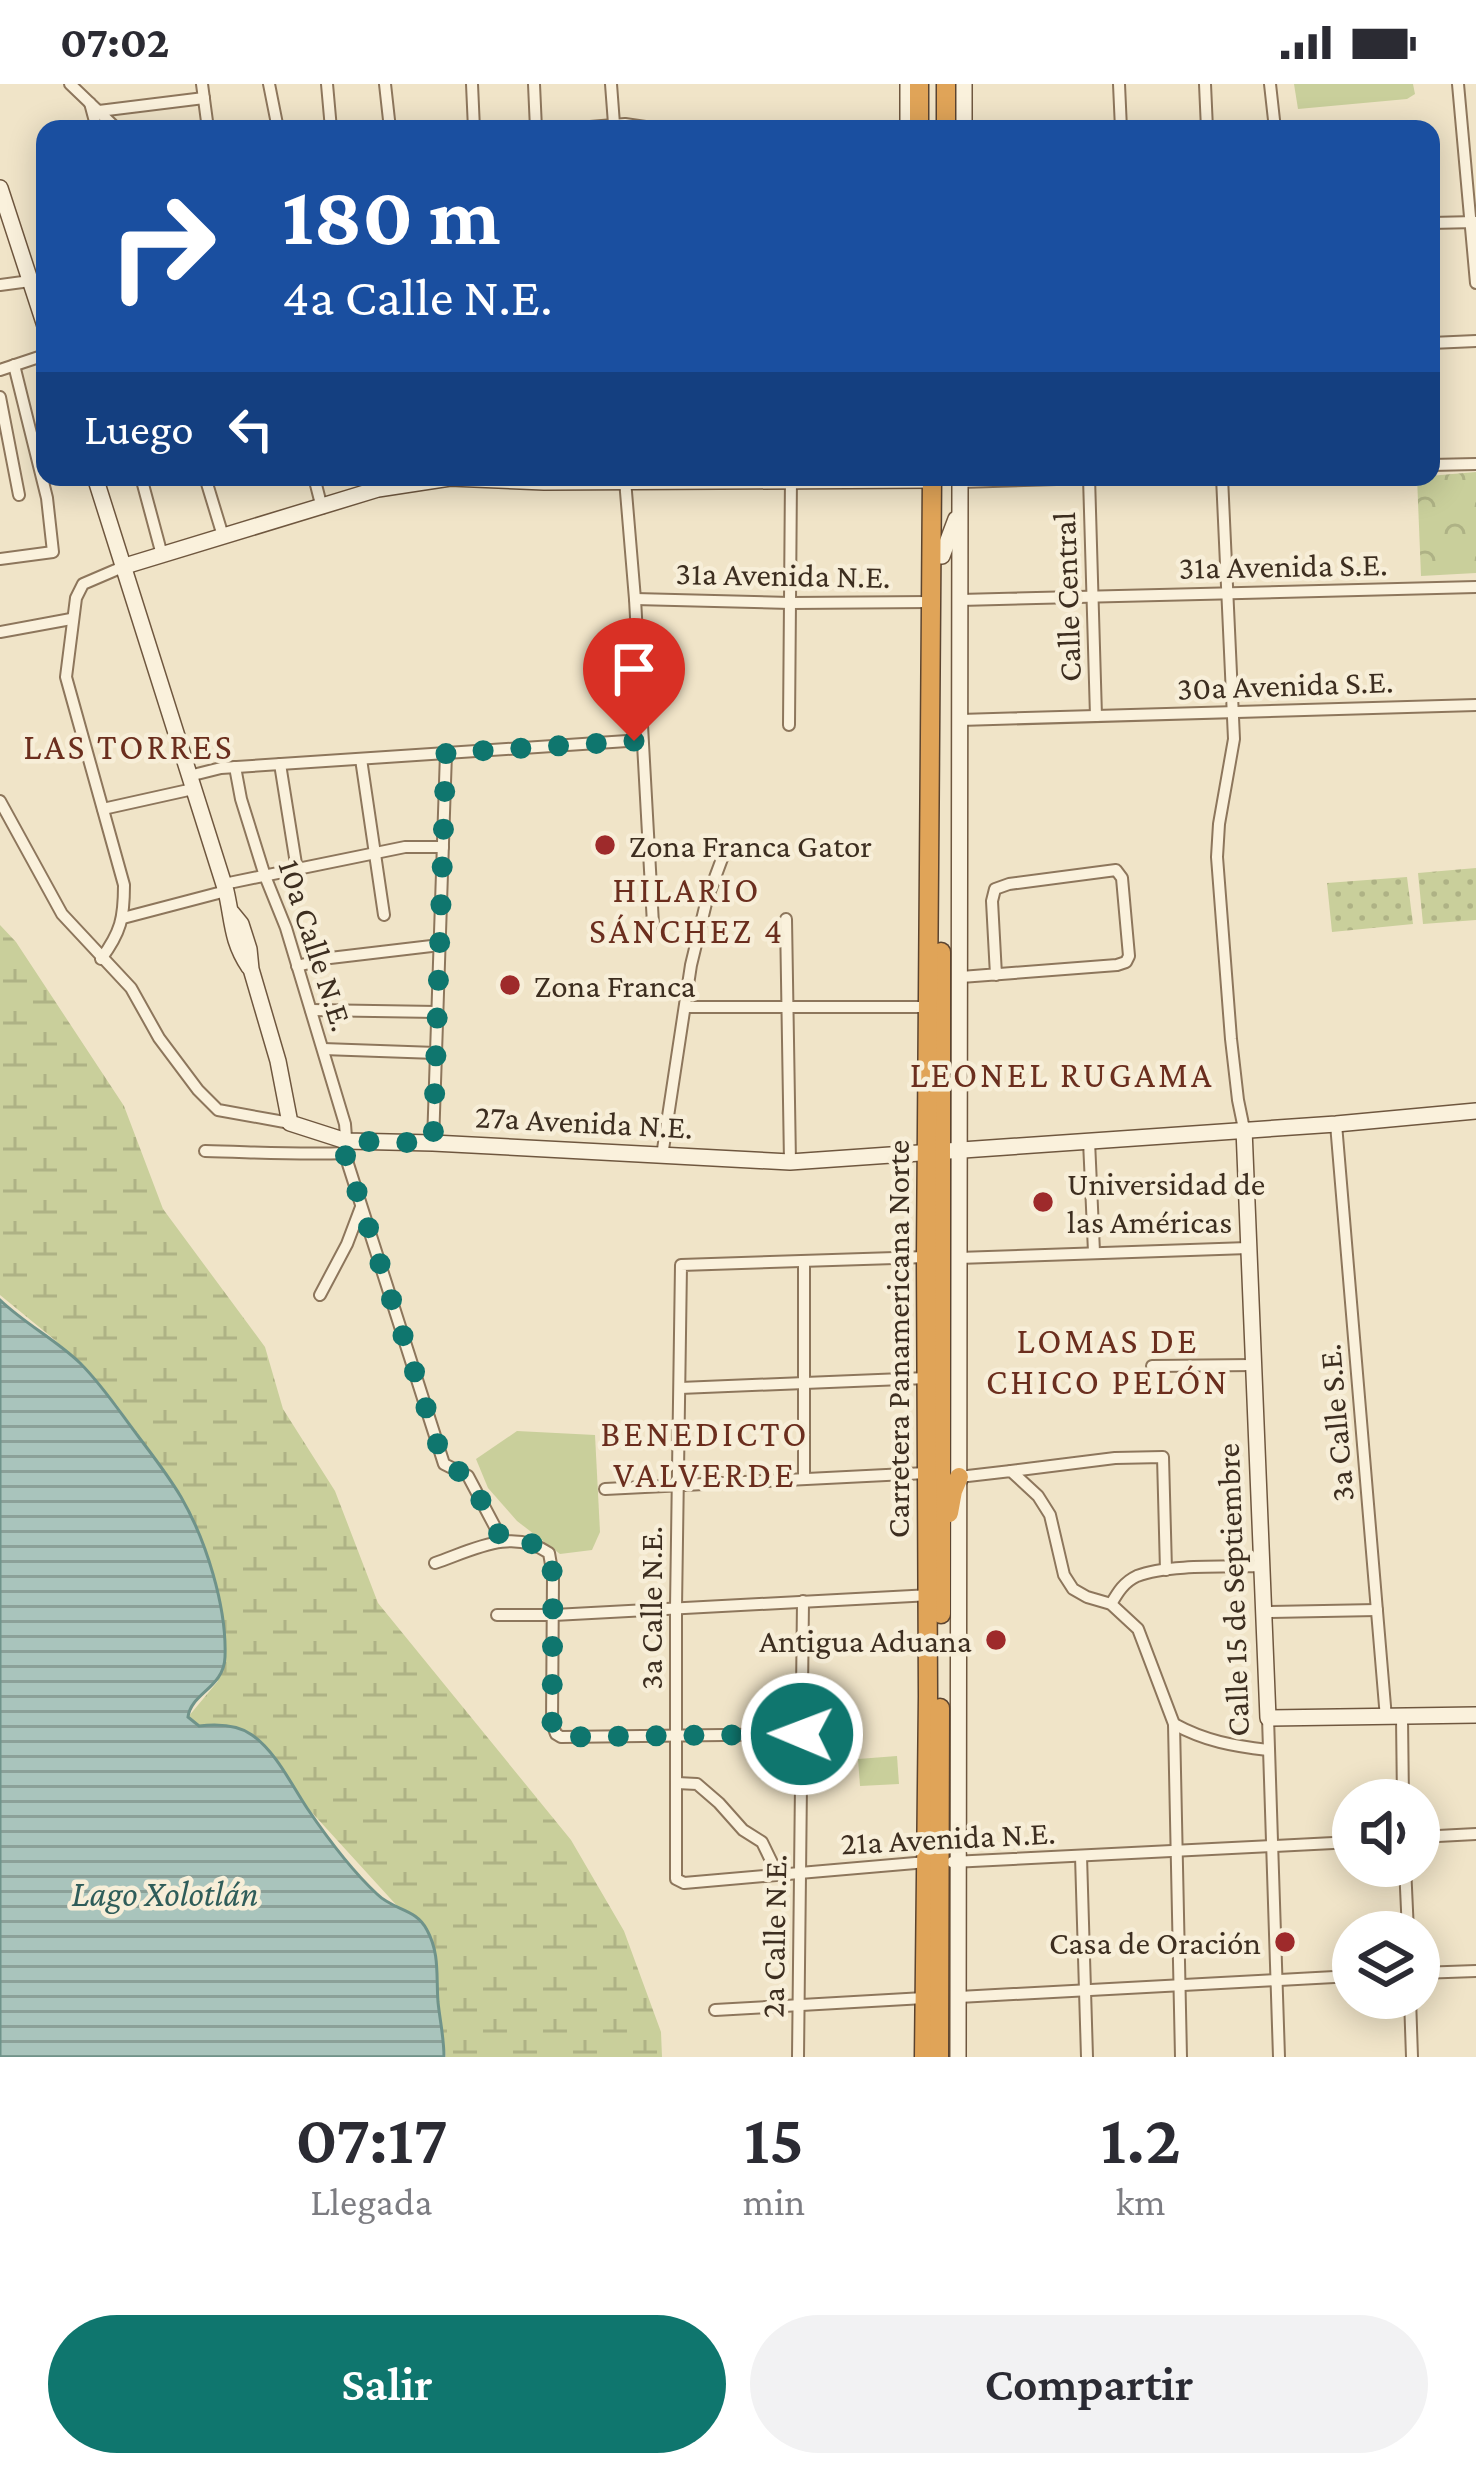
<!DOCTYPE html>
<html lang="es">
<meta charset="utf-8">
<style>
body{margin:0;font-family:"Crimson Pro",serif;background:#f2f2f3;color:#2b2b33;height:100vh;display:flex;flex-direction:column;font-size:45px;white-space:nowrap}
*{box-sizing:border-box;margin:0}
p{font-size:39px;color:#7c7c81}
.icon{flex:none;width:66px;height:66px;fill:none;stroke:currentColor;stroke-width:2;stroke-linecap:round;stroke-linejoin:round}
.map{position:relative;height:1973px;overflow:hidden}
.panel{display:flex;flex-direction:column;background:#fff;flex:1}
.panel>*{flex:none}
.hud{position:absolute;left:36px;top:36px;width:1404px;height:366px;border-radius:24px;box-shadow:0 6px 30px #0003;background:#1a4fa0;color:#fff;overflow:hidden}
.fabs{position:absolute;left:1332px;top:1695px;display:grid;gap:24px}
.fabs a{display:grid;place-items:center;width:108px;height:108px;border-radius:50%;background:#fff;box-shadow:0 6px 30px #0003;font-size:60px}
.pin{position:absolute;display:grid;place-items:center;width:102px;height:102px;color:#fff;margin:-123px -51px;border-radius:50% 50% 50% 0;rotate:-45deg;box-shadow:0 0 12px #0007}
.pin .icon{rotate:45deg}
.me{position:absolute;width:132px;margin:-66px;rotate:271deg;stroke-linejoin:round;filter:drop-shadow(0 0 9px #0008)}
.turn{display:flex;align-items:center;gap:42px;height:252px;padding:0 48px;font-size:54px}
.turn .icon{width:156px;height:156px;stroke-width:2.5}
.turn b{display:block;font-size:84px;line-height:102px}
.then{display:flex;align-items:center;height:114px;padding:0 48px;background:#0003;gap:24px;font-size:45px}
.eta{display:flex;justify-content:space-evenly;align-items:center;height:204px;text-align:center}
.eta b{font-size:72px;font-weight:600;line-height:84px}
.cta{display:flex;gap:24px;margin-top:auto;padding:24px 48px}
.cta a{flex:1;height:138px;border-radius:72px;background:#0f766e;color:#fff;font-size:48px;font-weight:600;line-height:138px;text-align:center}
.cta a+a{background:#f2f2f3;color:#2b2b33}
.status{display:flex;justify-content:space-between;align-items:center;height:84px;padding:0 60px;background:#fff;direction:ltr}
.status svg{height:33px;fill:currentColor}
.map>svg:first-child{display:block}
.grass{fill:url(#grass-dots)}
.forest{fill:url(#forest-crowns)}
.wetland{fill:url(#wetland-marsh)}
.pitch{fill:#c9cf9b}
.water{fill:url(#water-rules);stroke:#6f938a;stroke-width:3}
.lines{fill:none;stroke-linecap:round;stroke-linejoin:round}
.street-casing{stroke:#8d765c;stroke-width:14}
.secondary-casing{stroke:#6f573f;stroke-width:18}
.highway-casing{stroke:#5b4430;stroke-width:21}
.street{stroke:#faf1dc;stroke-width:10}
.secondary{stroke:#faf1dc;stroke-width:15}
.highway{stroke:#e0a458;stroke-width:18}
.route{stroke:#0f766e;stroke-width:21;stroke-dasharray:0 37.8}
.poi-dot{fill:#9e2a2b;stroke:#f7eed8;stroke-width:4.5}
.labels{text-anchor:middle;stroke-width:9;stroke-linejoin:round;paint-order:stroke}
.street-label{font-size:33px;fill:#3d2e20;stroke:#f7eed8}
.poi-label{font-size:33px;fill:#3d2e20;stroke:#f7eed8;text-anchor:start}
.neighbourhood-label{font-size:36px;letter-spacing:3px;fill:#6b2e1e;stroke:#f7eed8}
.water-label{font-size:36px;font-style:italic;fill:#2f5d5a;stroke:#f7eed8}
</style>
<div class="status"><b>07:02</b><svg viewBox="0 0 49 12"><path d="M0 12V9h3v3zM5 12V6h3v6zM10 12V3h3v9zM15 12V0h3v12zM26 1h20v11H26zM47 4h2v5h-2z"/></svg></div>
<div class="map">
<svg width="1476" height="1973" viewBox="0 0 1476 1973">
<defs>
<pattern id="grass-dots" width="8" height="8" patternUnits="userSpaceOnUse" patternTransform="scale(3)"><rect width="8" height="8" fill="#c9cf9b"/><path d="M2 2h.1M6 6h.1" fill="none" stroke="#aeb285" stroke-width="1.8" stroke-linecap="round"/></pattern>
<pattern id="forest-crowns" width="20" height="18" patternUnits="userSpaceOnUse" patternTransform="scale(3)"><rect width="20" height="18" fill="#c9cf9b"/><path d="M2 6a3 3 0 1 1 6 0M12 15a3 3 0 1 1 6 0" fill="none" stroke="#aeb285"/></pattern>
<pattern id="wetland-marsh" width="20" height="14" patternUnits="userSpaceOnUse" patternTransform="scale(3)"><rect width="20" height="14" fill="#c9cf9b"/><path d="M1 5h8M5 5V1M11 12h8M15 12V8" fill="none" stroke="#aeb285"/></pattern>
<pattern id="water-rules" width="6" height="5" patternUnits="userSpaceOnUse" patternTransform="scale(3)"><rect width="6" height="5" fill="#a9c4bc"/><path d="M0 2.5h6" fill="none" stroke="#8ba098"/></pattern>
</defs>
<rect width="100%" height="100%" fill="#f0e4c8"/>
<g class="grass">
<polygon points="1476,784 1476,836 1423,840 1418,789"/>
<polygon points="1407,793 1413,840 1332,848 1327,799"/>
</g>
<polygon class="forest" points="1476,388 1476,489 1421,492 1417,393"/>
<polygon class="wetland" points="0,841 16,858 124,1022 163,1125 265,1263 283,1325 335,1407 378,1519 571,1756 624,1847 661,1948 662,1973 446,1973 429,1850 399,1824 305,1721 264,1663 212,1641 199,1642 188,1633 218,1597 184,1417 117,1321 55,1256 0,1211"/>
<g class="pitch">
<polygon points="1294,0 1413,0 1415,10 1407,15 1298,25"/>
<polygon points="517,1347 595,1351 600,1448 592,1466 560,1470 517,1437 488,1404 476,1375"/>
<polygon points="897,1672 899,1700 860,1702 858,1675"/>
</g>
<path class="water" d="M0,1216C25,1240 55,1255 80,1279C103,1302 119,1327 138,1352C153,1372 168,1391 181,1413C206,1456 227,1523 225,1573C224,1604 191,1609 188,1633L199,1642C217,1640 237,1640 252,1651C276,1668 291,1700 307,1724C328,1755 350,1785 377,1810C394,1827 416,1824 427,1846C440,1870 436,1892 438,1918C440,1937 444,1954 444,1973H0Z"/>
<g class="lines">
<g class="street-casing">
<g id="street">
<polyline points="70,0 117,45"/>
<polyline points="202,0 208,45"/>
<polyline points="269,0 278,45"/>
<polyline points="327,0 331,45"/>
<polyline points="385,0 390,45"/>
<polyline points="472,0 474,45"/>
<polyline points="534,0 536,45"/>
<polyline points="611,0 614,40"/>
<polyline points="1119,0 1121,45"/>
<polyline points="1205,0 1207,45"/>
<polyline points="1270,0 1275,45"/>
<polyline points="1458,0 1476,199"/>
<polyline points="90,19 97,45"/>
<polyline points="99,27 204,14"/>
<polyline points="567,45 625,40 659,45"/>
<polyline points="1431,139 1476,138"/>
<polyline points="0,201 45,195"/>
<polyline points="1431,259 1476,257"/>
<polyline points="0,286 45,271"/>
<polyline points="0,313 19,411"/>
<polyline points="1431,381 1476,380"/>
<polyline points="141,393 162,471"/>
<polyline points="205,393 223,452"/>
<polyline points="314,393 322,424"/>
<polyline points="1089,393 1096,632"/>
<polyline points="1222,393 1234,655 1219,740 1217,773 1231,955 1238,1016 1244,1045"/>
<polyline points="625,396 635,515 653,840"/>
<polyline points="960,398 1121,393"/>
<polyline points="0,475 53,468 47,414 14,281"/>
<polyline points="635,515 790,519 930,518"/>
<polyline points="960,516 1476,503"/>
<polyline points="0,548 71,535"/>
<polyline points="960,636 1476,621"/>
<polyline points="789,641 791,393"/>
<polyline points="361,675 384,831"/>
<polyline points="280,680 297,786"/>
<polyline points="235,683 241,715 265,792 286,844 345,1040 348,1080 444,1380 468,1392 502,1456"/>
<polyline points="189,692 221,684 642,656"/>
<polyline points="0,717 62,830 131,904 159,954 198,1006 218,1026 290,1039"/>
<polyline points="103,725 193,705"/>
<polyline points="224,800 405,763 443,763"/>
<polyline points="123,834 226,807"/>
<polyline points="786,835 790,1078"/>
<path d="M101,875C121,848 124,834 124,801L66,593L76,514L83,500L125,482"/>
<polyline points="297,882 330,874 440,861"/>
<polyline points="961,893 1117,881 1126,878 1129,872 1122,794 1116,786 1009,800 995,805 992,817 996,891"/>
<polyline points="687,923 928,923"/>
<polyline points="311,926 437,928"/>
<polyline points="323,965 436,969"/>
<polyline points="1336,1040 1386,1634"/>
<polyline points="1089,1057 1094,1168"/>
<polyline points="433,1059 446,669"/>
<path d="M205,1067C252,1068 298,1071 345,1069"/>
<polyline points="662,1072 691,881 707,815 723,772"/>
<polyline points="926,1173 681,1181 676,1524 676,1795 684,1799 927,1778"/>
<polyline points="958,1174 1248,1164"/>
<polyline points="804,1177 804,1394"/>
<polyline points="320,1211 347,1160 361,1123"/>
<polyline points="1152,1282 1254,1281"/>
<polyline points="680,1304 927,1294"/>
<polyline points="1011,1387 1115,1374 1163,1373 1166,1486"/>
<polyline points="959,1393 1011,1387 1038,1412 1050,1431 1064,1491 1073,1505 1087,1513 1111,1520 1138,1545 1174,1640 1181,1973"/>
<polyline points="605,1405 926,1389"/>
<path d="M435,1479C473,1466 512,1443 549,1469L553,1492L552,1639L556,1650L561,1653L802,1650"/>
<path d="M1111,1520C1118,1508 1124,1498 1137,1492C1167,1480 1229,1483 1263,1482"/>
<polyline points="1265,1528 1377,1526"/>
<polyline points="497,1531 554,1531 931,1511"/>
<polyline points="1268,1634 1279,1973"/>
<polyline points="1402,1634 1403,1716"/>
<path d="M1174,1640C1205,1657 1233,1662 1268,1666"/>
<polyline points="677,1699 697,1700 719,1719 743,1746 762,1758 778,1791"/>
<polyline points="1419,1753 1476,1750"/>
<polyline points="1081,1772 1087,1973"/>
<polyline points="952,1778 1353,1758"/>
<polyline points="1405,1782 1408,1848"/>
<polyline points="1419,1889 1476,1887"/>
<polyline points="959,1913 1353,1892"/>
<polyline points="1410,1914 1412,1973"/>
<polyline points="715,1926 924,1914"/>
<polyline points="798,1973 803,1517"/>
</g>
</g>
<g class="secondary-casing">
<g id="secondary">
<polyline points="908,45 908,0"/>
<polyline points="964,45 964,0"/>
<polyline points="0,104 45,242"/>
<path d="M95,393L226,807C233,837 231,856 249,883"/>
<polyline points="942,472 956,435"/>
<polyline points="125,482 378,405 450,394 544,398 932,396"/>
<polyline points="232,829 241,840 249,865 251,885 278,977 290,1039 346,1057 433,1059 790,1078 1336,1040 1476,1027"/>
<polyline points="1244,1045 1268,1634 1476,1631"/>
<polyline points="958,1973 960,393"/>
</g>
</g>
<g class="highway-casing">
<g id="highway">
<polyline points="919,45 919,0"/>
<polyline points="946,45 946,0"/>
<polyline points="949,1429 953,1407 959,1393"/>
<polyline points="941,1530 941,868"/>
<polyline points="924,1973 928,1612 926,1173 932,393"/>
<polyline points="939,1973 940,1624"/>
</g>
</g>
<use href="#street" class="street"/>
<use href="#secondary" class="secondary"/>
<use href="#highway" class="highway"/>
</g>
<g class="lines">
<polyline class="route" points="634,657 446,669 433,1059 346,1057 345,1070 444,1380 468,1392 502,1456 527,1457 549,1469 553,1492 552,1639 556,1650 562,1653 802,1650"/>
</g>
<g class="poi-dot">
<circle cx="605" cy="761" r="12"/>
<circle cx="510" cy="901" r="12"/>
<circle cx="1043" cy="1118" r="12"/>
<circle cx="996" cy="1556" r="12"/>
<circle cx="1285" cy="1858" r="12"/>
</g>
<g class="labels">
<g class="street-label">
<text transform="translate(1283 481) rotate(-1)" y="12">31a Avenida S.E.</text>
<text transform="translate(783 490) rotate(1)" y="12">31a Avenida N.E.</text>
<text transform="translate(1066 513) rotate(-92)" y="12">Calle Central</text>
<text transform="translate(1285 600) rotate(-2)" y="12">30a Avenida S.E.</text>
<text transform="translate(317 861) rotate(72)" y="12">10a Calle N.E.</text>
<text transform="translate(584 1037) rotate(3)" y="12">27a Avenida N.E.</text>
<text transform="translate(897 1255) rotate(-90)" y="12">Carretera Panamericana Norte</text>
<text transform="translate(1335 1339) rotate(-95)" y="12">3a Calle S.E.</text>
<text transform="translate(1232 1506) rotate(-92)" y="12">Calle 15 de Septiembre</text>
<text transform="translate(650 1524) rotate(-90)" y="12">3a Calle N.E.</text>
<text transform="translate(948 1753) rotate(-3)" y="12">21a Avenida N.E.</text>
<text transform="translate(773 1852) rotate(-89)" y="12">2a Calle N.E.</text>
</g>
<g class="poi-label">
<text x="629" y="773">Zona Franca Gator</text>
<text x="534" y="913">Zona Franca</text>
<text x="1067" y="1111">Universidad de<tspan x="1067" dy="38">las Américas</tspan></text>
<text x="972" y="1568" text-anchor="end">Antigua Aduana</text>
<text x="1261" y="1870" text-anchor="end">Casa de Oración</text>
</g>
<g class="neighbourhood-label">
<text x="129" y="675">LAS TORRES</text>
<text x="687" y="818">HILARIO<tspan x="687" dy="41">SÁNCHEZ 4</tspan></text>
<text x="1062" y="1003">LEONEL RUGAMA</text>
<text x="1108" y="1269">LOMAS DE<tspan x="1108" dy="41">CHICO PELÓN</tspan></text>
<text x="705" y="1362">BENEDICTO<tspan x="705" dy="41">VALVERDE</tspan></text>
</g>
<g class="water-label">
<text x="165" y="1822">Lago Xolotlán</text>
</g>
</g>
</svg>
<div class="fabs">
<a><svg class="icon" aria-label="sound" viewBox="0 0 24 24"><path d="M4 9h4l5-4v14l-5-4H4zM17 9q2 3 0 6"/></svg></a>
<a><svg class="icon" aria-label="layers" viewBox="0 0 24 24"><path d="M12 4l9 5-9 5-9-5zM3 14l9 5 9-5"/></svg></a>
</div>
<div class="pin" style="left:634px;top:657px;background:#d93025"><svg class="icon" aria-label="arrive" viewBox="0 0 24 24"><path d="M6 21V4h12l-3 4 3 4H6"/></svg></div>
<svg class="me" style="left:802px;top:1650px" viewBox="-20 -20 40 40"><circle r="17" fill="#0f766e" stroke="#fff" stroke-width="3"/><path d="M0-11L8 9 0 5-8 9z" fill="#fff"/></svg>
<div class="hud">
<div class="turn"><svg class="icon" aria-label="right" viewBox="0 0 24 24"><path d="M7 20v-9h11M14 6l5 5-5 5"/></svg><div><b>180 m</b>4a Calle N.E.</div></div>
<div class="then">Luego<svg class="icon" aria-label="left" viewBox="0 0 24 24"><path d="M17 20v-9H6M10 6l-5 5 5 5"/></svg></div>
</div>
</div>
<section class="panel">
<div class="eta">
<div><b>07:17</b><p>Llegada</p></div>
<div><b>15</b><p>min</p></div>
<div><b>1.2</b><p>km</p></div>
</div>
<div class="cta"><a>Salir</a><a>Compartir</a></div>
</section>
